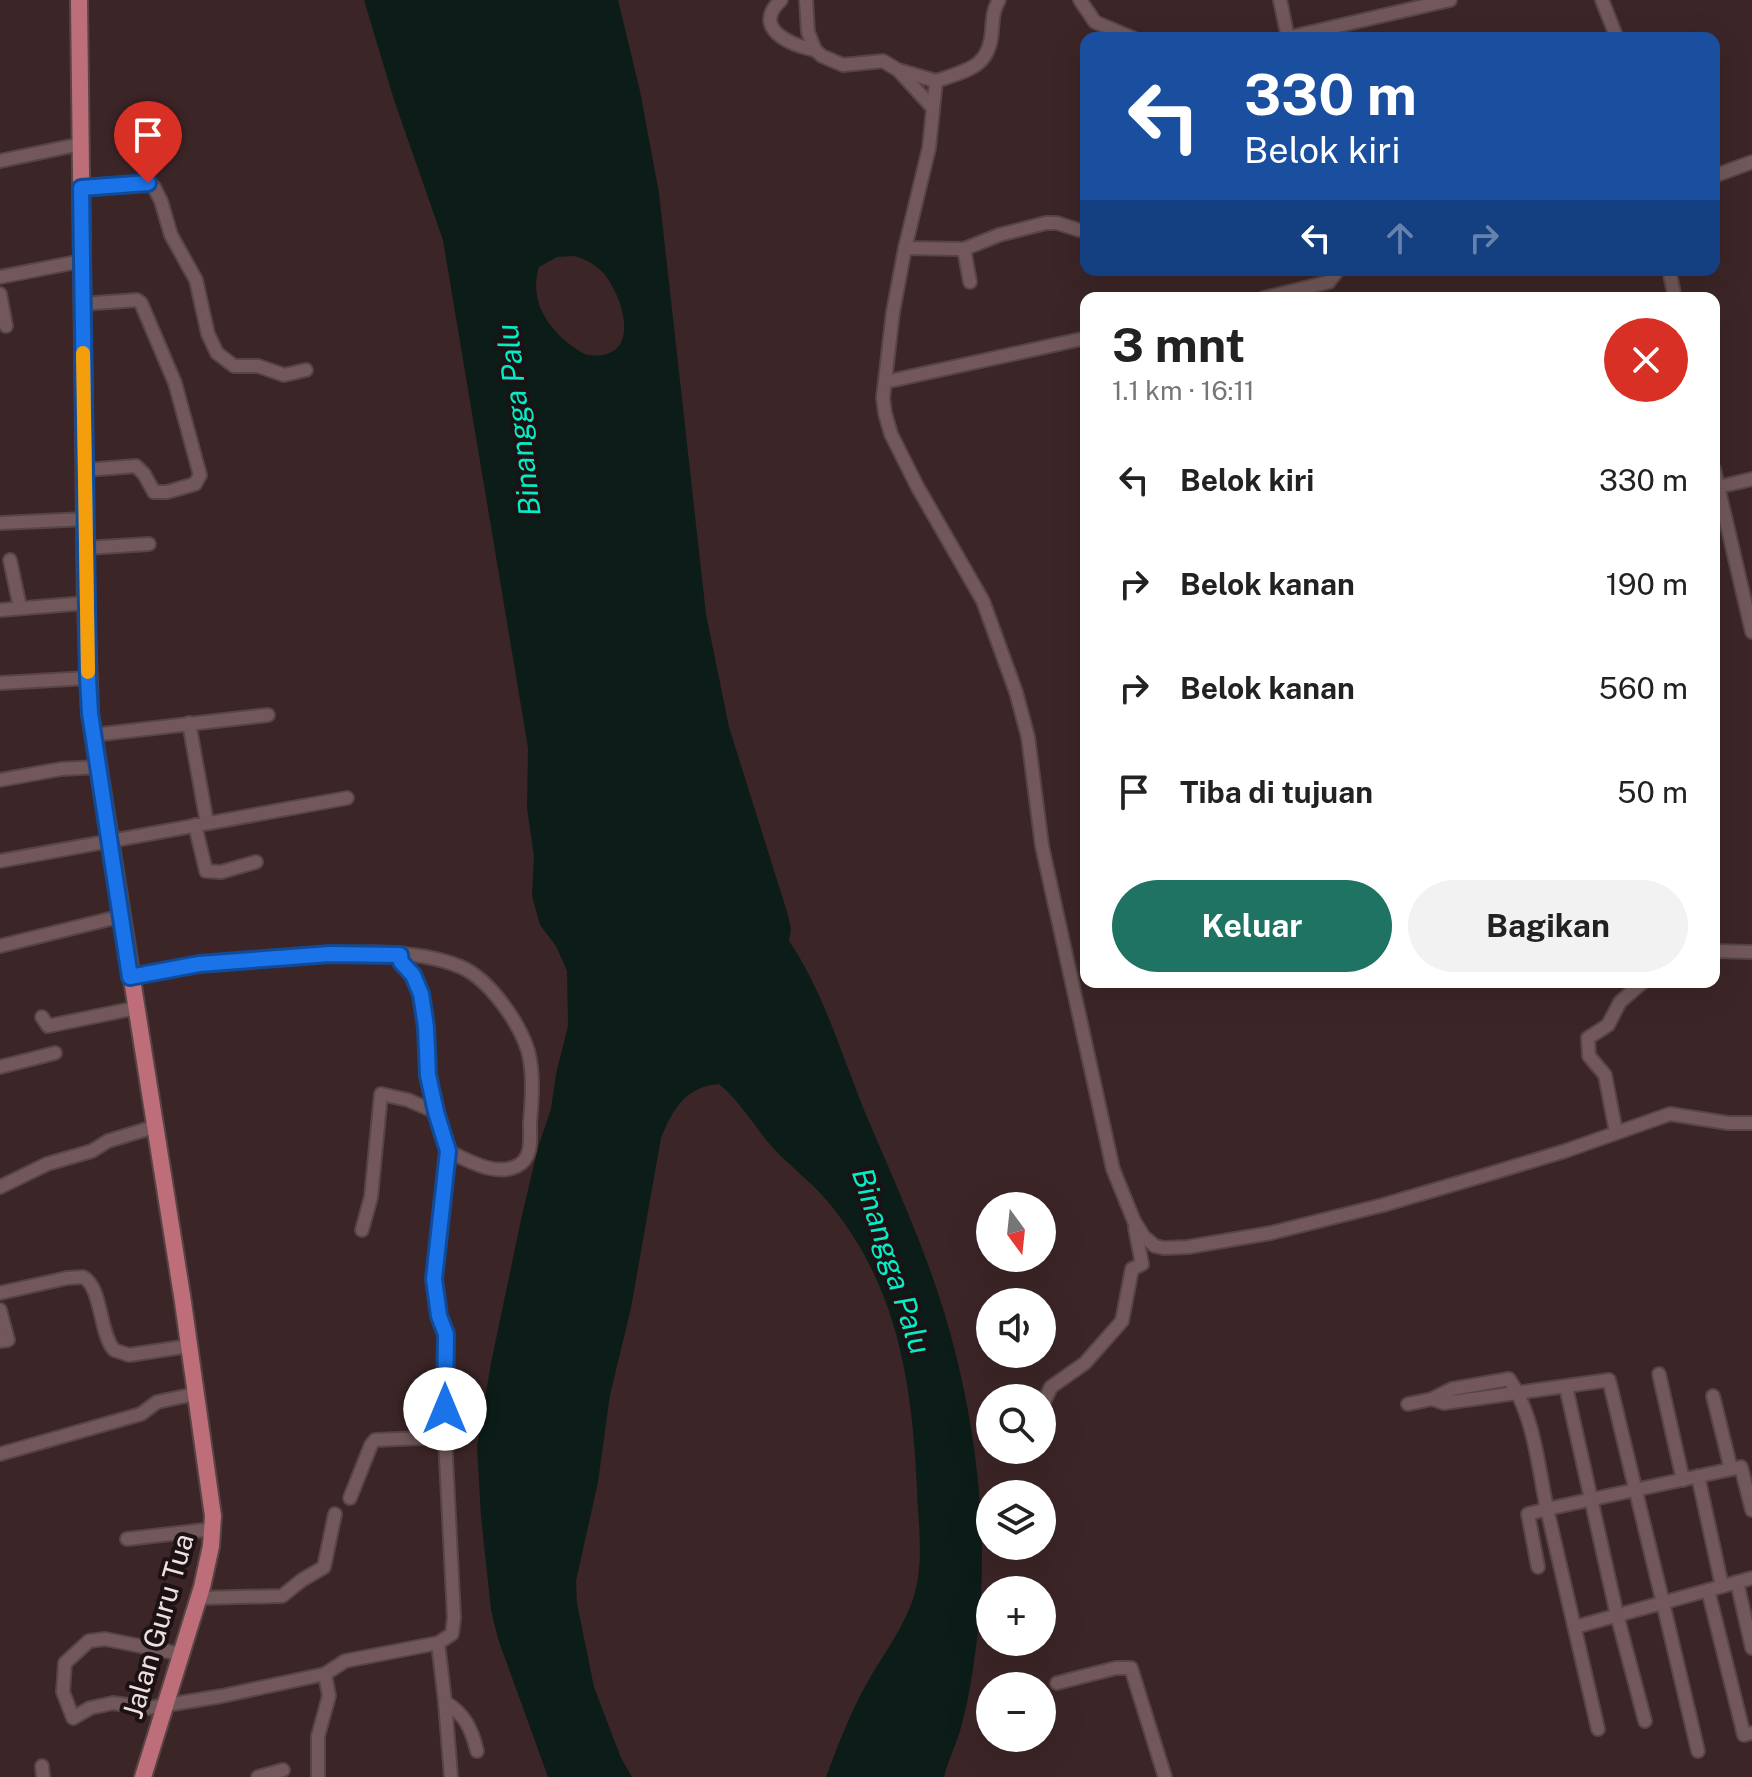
<!DOCTYPE html>
<html lang="id">
<meta charset="utf-8">
<style>
body{margin:0;font-family:"Public Sans",sans-serif;background:#f2f2f2;color:#222;height:100vh;display:flex;flex-direction:column;font-size:30px;white-space:nowrap}
*{box-sizing:border-box;margin:0}
p{font-size:26px;color:#767676}
.icon{flex:none;width:44px;height:44px;fill:none;stroke:currentColor;stroke-width:2;stroke-linecap:round;stroke-linejoin:round}
.map{position:relative;flex:1;overflow:hidden}
.sheet{position:absolute;left:1080px;top:292px;width:640px;height:696px;display:flex;flex-direction:column;background:#fff;border-radius:16px;box-shadow:0 8px 32px #0002}
.sheet>*{flex:none}
.banner{position:absolute;left:1080px;top:32px;width:640px;height:244px;border-radius:16px;box-shadow:0 8px 32px #0002;background:#1a4fa0;color:#fff;overflow:hidden}
.needle{width:52px;rotate:165deg}
.controls{position:absolute;left:976px;top:1192px;display:grid;gap:16px}
.controls a{display:grid;place-items:center;width:80px;height:80px;border-radius:50%;background:#fff;box-shadow:0 8px 32px #0002;font-size:40px}
.pin{position:absolute;display:grid;place-items:center;width:68px;height:68px;color:#fff;margin:-82px -34px;border-radius:50% 50% 50% 0;rotate:-45deg;box-shadow:0 0 8px #0007}
.pin .icon{rotate:45deg}
.me{position:absolute;width:88px;margin:-44px;rotate:0deg;stroke-linejoin:round;filter:drop-shadow(0 0 6px #0008)}
.turn{display:flex;align-items:center;gap:28px;height:168px;padding:0 32px;font-size:36px}
.turn .icon{width:104px;height:104px;stroke-width:2.5}
.turn b{display:block;font-size:56px;line-height:68px}
.lanes{display:flex;align-items:center;height:76px;padding:0 32px;background:#0003;justify-content:center;gap:40px;direction:ltr}
.lanes .off{opacity:.35}
.round{display:grid;place-items:center;flex:none;width:84px;height:84px;border-radius:42px;background:#f2f2f2}
.headline{display:flex;align-items:center;justify-content:space-between;height:136px;padding:0 32px}
h1{font-size:48px;font-weight:700;line-height:60px}
.button{display:flex;gap:16px;margin-top:auto;padding:16px 32px}
.button a{flex:1;height:92px;border-radius:48px;background:#1e7363;color:#fff;font-size:32px;font-weight:700;line-height:92px;text-align:center}
.button a+a{background:#f2f2f2;color:#222}
ul{padding:0;list-style:none}
li{display:flex;align-items:center;gap:24px;height:104px;padding:0 32px}
li div{flex:1}
li b{display:block;font-size:30px}
li em{font-style:normal}
.map>svg:first-child{display:block}
.water{fill:#0c1d19;fill-rule:evenodd}
.lines{fill:none;stroke-linecap:round;stroke-linejoin:round}
.minor-casing{stroke:#574546;stroke-width:16}
.major-casing{stroke:#574546;stroke-width:20}
.minor{stroke:#72585a;stroke-width:12}
.major{stroke:#be6e78;stroke-width:16}
.route-casing{stroke:#114b97;stroke-width:20}
.route{stroke:#1a73e8;stroke-width:14}
.slow{stroke:#f59e0b;stroke-width:14}
.labels{text-anchor:middle;stroke-width:8;stroke-linejoin:round;paint-order:stroke}
.street-label{font-size:28px;fill:#efe0e0;stroke:#1c1213}
.water-label{font-size:30px;font-style:italic;fill:#05edc6;stroke:#1c1213}
</style>
<div class="map">
<svg width="1752" height="1777" viewBox="0 0 1752 1777">
<rect width="100%" height="100%" fill="#3c2527"/>
<path class="water" d="M364,0H618L640,91L659,193L706,614L729,727L788,915L791,929L789,941C826,995 844,1064 870,1124C889,1169 909,1213 926,1259C967,1367 989,1496 980,1611C976,1650 971,1693 960,1731C955,1747 948,1761 944,1777H826C838,1745 850,1713 867,1683C884,1653 906,1625 915,1592C924,1559 918,1523 917,1489C912,1380 897,1280 822,1195C807,1179 789,1165 774,1149C755,1128 741,1102 719,1084C685,1087 673,1109 661,1138L631,1308L610,1395L598,1482L576,1581L577,1603L594,1687L621,1758L632,1777H548L498,1639L491,1610L481,1517L477,1446L491,1363L522,1215L539,1144L551,1109L556,1074L568,1026L567,971L556,946L540,925L532,896L534,857L527,808L528,748L443,240L394,100ZM574,256C598,263 607,274 617,296C629,324 630,360 588,355C582,354 577,349 572,346C546,327 529,299 539,267L557,257Z"/>
<g class="lines">
<g class="minor-casing">
<g id="minor">
<path d="M781,0C751,28 790,45 815,50"/>
<polyline points="806,0 808,32 815,50 822,56 843,65 883,61 898,70 936,81"/>
<path d="M999,0C993,10 993,18 992,30C990,68 967,70 936,81L929,148L905,248L893,312L883,398L885,413L891,434L917,486L983,601L1016,692L1028,737L1042,846L1113,1169L1134,1221L1144,1237L1155,1246L1164,1248L1188,1247L1271,1233L1383,1205L1489,1174L1565,1151L1670,1114L1728,1123H1752"/>
<polyline points="1080,0 1095,22 1133,38"/>
<polyline points="1280,0 1288,38"/>
<polyline points="1602,0 1617,38"/>
<polyline points="1286,38 1450,0"/>
<polyline points="900,72 933,108"/>
<polyline points="0,161 81,144"/>
<polyline points="1714,176 1752,162"/>
<polyline points="81,188 143,182 154,187 161,201 171,235 196,280 208,334 217,353 234,366 258,366 284,375 306,370"/>
<polyline points="905,248 964,249 999,235 1046,223 1057,223 1079,230"/>
<polyline points="964,249 970,282"/>
<polyline points="1669,270 1675,298"/>
<polyline points="0,277 82,261"/>
<polyline points="0,294 6,326"/>
<polyline points="1264,298 1329,282 1338,270"/>
<polyline points="82,304 137,300 141,303 175,383 200,475 195,484 167,492 154,492 144,474 136,466 85,470"/>
<polyline points="885,382 1086,338"/>
<polyline points="1714,469 1752,632"/>
<polyline points="1718,487 1752,479"/>
<polyline points="0,523 86,519"/>
<polyline points="86,548 149,544"/>
<polyline points="10,560 20,607"/>
<polyline points="0,610 86,603"/>
<polyline points="0,683 88,678"/>
<polyline points="189,723 207,823"/>
<polyline points="93,735 268,715"/>
<polyline points="0,780 61,769 99,767"/>
<polyline points="195,825 206,871 221,872 256,862"/>
<polyline points="0,861 347,798"/>
<polyline points="0,946 122,916"/>
<polyline points="1714,951 1752,952"/>
<path d="M130,977C174,967 217,964 262,960C323,955 403,943 461,967C489,979 519,1022 528,1051C534,1073 532,1100 530,1123C530,1139 533,1158 517,1166C495,1177 467,1160 448,1151C441,1125 432,1100 428,1073C425,1046 428,1019 420,992C416,978 403,969 400,955"/>
<polyline points="42,1017 48,1026 136,1008"/>
<polyline points="0,1067 55,1053"/>
<polyline points="1616,1132 1605,1075 1589,1056 1588,1038 1608,1025 1620,1002 1643,982"/>
<polyline points="0,1187 47,1164 92,1151 108,1141 154,1127"/>
<polyline points="362,1230 371,1197 381,1094 408,1100 436,1112"/>
<path d="M0,1293L67,1278L83,1277C102,1287 99,1332 114,1350L129,1355L189,1346"/>
<polyline points="0,1310 8,1340 0,1341"/>
<polyline points="1659,1374 1683,1480"/>
<polyline points="1566,1387 1617,1615 1645,1721"/>
<polyline points="1713,1396 1731,1469"/>
<polyline points="1432,1399 1444,1403 1609,1380 1663,1603"/>
<polyline points="1044,1402 1051,1387 1085,1363 1122,1321 1132,1269 1142,1264 1135,1228"/>
<path d="M1408,1404L1432,1399L1452,1389L1509,1379C1534,1415 1538,1466 1547,1509L1528,1514L1538,1567"/>
<polyline points="0,1454 141,1414 157,1402 195,1394"/>
<polyline points="1698,1476 1722,1586"/>
<polyline points="350,1498 371,1445 375,1440 445,1437"/>
<polyline points="127,1539 213,1529"/>
<polyline points="1737,1582 1752,1648"/>
<polyline points="1708,1590 1744,1735 1752,1733"/>
<polyline points="198,1598 282,1596 302,1580 324,1567 335,1514"/>
<polyline points="1656,1605 1663,1603 1698,1751"/>
<polyline points="1575,1627 1752,1578"/>
<path d="M438,1643L445,1702C465,1714 472,1730 477,1751"/>
<polyline points="181,1654 105,1639 89,1641 65,1663 63,1692 73,1718 90,1708 113,1703 148,1708 222,1696 325,1674 345,1661 438,1643 452,1634 454,1618 445,1437 446,1334 439,1316 434,1279 448,1151"/>
<polyline points="1057,1683 1116,1668 1131,1668 1165,1777"/>
<polyline points="445,1702 451,1777"/>
<polyline points="1598,1729 1547,1509 1741,1467 1752,1510"/>
<polyline points="42,1766 43,1777"/>
<polyline points="258,1777 283,1770"/>
<polyline points="318,1777 318,1736 329,1696 325,1674"/>
</g>
</g>
<g class="major-casing">
<polyline id="major" points="79,0 86,603 90,713 183,1302 213,1516 211,1546 202,1587 143,1777"/>
</g>
<use href="#minor" class="minor"/>
<use href="#major" class="major"/>
</g>
<g class="lines">
<g class="route-casing">
<polyline id="route" points="148,183 81,188 88,678 90,713 130,977 199,964 330,954 400,955 401,962 413,975 421,994 426,1027 428,1075 436,1112 448,1151 434,1279 439,1316 446,1334 445,1409"/>
</g>
<use href="#route" class="route"/>
<polyline class="slow" points="83,353 88,672"/>
</g>
<g class="labels">
<g class="street-label">
<text transform="translate(158 1626) rotate(-74)" y="10">Jalan Guru Tua</text>
</g>
<g class="water-label">
<text transform="translate(519 420) rotate(-97)" y="10">Binangga Palu</text>
<text transform="translate(891 1261) rotate(72)" y="10">Binangga Palu</text>
</g>
</g>
</svg>
<div class="controls">
<a><svg class="needle" viewBox="-14 -14 28 28"><path d="M0-13l5 13h-10z" fill="#e53935"/><path d="M0 13l5-13h-10z" fill="#767676"/></svg></a>
<a><svg class="icon" aria-label="sound" viewBox="0 0 24 24"><path d="M4 9h4l5-4v14l-5-4H4zM17 9q2 3 0 6"/></svg></a>
<a><svg class="icon" aria-label="search" viewBox="0 0 24 24"><circle cx="10" cy="10" r="6"/><path d="M15 15l6 6"/></svg></a>
<a><svg class="icon" aria-label="layers" viewBox="0 0 24 24"><path d="M12 4l9 5-9 5-9-5zM3 14l9 5 9-5"/></svg></a>
<a>+</a>
<a>−</a>
</div>
<div class="pin" style="left:148px;top:183px;background:#d93025"><svg class="icon" aria-label="arrive" viewBox="0 0 24 24"><path d="M6 21V4h12l-3 4 3 4H6"/></svg></div>
<svg class="me" style="left:445px;top:1409px" viewBox="-20 -20 40 40"><circle r="19" fill="#fff"/><path d="M0-13L10 11 0 6-10 11z" fill="#1a73e8"/></svg>
<div class="banner">
<div class="turn"><svg class="icon" aria-label="left" viewBox="0 0 24 24"><path d="M17 20v-9H6M10 6l-5 5 5 5"/></svg><div><b>330 m</b>Belok kiri</div></div>
<div class="lanes"><svg class="icon" aria-label="left" viewBox="0 0 24 24"><path d="M17 20v-9H6M10 6l-5 5 5 5"/></svg><svg class="icon off" aria-label="ahead" viewBox="0 0 24 24"><path d="M12 20V5M6 11l6-6 6 6"/></svg><svg class="icon off" aria-label="right" viewBox="0 0 24 24"><path d="M7 20v-9h11M14 6l5 5-5 5"/></svg></div>
</div>
<section class="sheet">
<div class="headline"><div><h1>3 mnt</h1><p>1.1 km · 16:11</p></div><a class="round" style="background:#d93025;color:#fff"><svg class="icon" aria-label="close" viewBox="0 0 24 24"><path d="M6 6l12 12M18 6L6 18"/></svg></a></div>
<ul>
<li><svg class="icon" aria-label="left" viewBox="0 0 24 24"><path d="M17 20v-9H6M10 6l-5 5 5 5"/></svg><div><b>Belok kiri</b></div><em>330 m</em></li>
<li><svg class="icon" aria-label="right" viewBox="0 0 24 24"><path d="M7 20v-9h11M14 6l5 5-5 5"/></svg><div><b>Belok kanan</b></div><em>190 m</em></li>
<li><svg class="icon" aria-label="right" viewBox="0 0 24 24"><path d="M7 20v-9h11M14 6l5 5-5 5"/></svg><div><b>Belok kanan</b></div><em>560 m</em></li>
<li><svg class="icon" aria-label="arrive" viewBox="0 0 24 24"><path d="M6 21V4h12l-3 4 3 4H6"/></svg><div><b>Tiba di tujuan</b></div><em>50 m</em></li>
</ul>
<div class="button"><a>Keluar</a><a>Bagikan</a></div>
</section>
</div>
